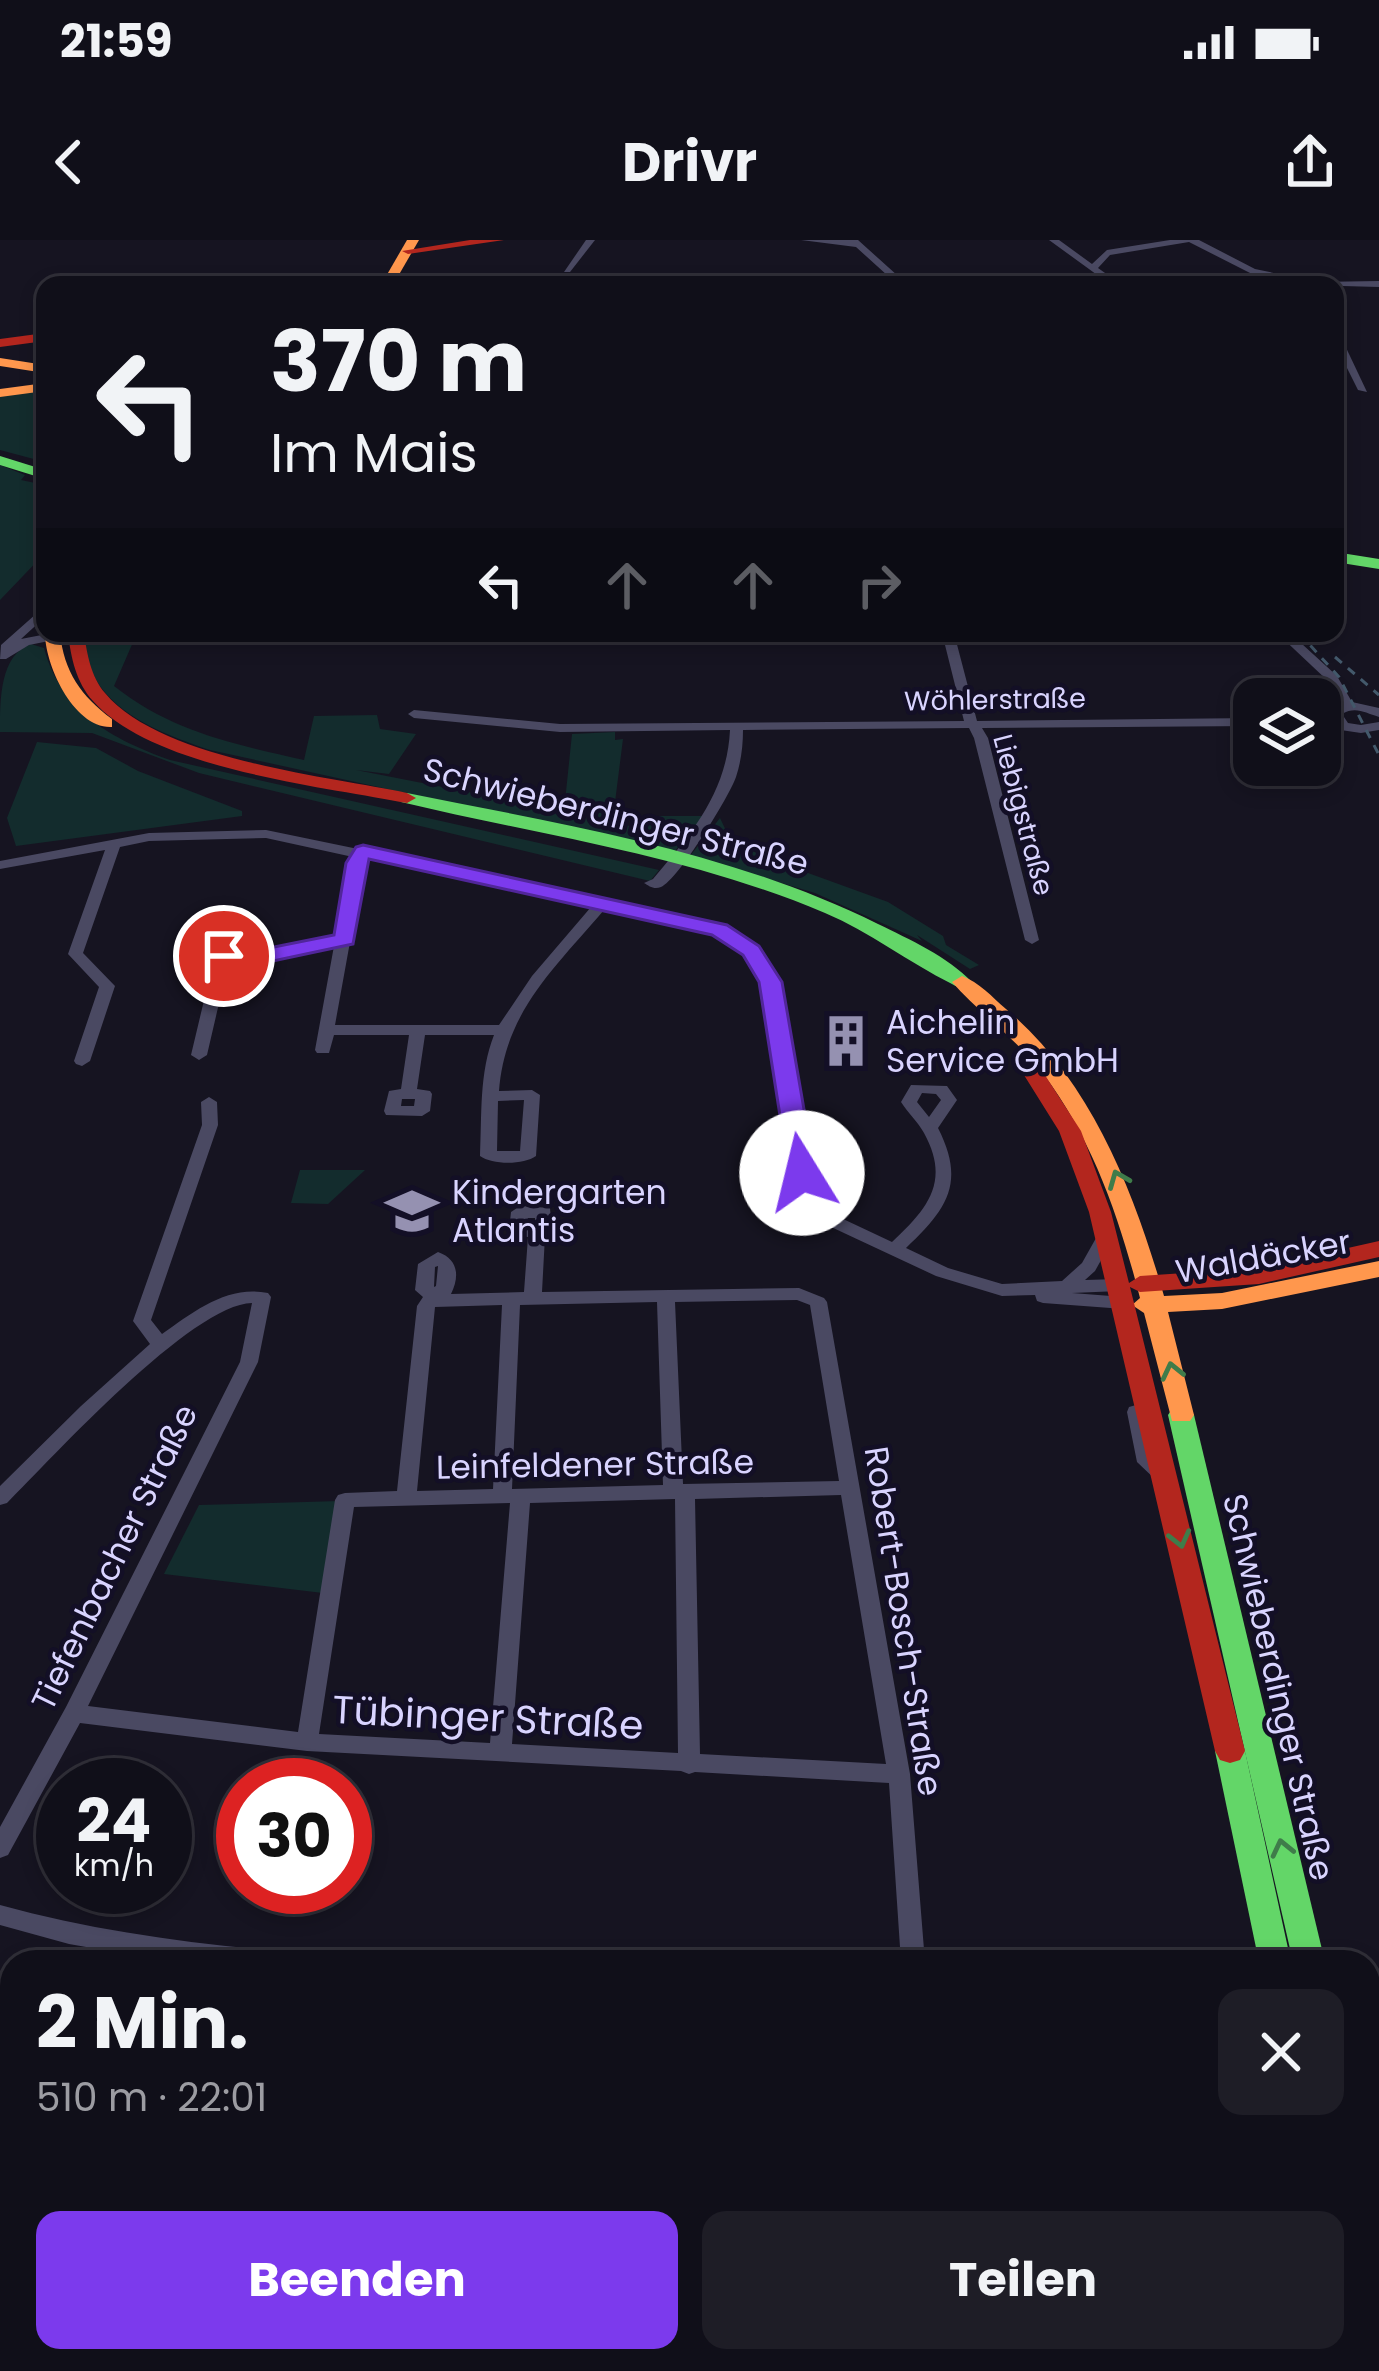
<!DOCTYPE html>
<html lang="de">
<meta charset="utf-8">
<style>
body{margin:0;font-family:Poppins,sans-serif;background:#1e1d26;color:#f1f3f6;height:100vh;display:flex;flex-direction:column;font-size:45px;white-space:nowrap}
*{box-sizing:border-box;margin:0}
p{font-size:39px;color:#9c9ca2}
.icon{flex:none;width:66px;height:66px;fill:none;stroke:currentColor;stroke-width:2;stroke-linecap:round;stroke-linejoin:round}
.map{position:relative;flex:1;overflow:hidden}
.sheet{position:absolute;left:0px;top:1710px;width:1380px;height:423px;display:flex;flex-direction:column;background:#100f19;border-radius:36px 36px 0 0;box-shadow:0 6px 18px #0003,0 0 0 3px #302f38}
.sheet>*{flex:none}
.top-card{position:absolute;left:36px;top:36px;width:1308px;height:366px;border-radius:24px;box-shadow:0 6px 18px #0003,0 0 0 3px #302f38;background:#100f19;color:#f1f3f6;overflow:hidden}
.buttons{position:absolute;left:1233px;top:438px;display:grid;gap:24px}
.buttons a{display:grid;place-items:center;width:108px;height:108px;border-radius:24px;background:#100f19;box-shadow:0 6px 18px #0003,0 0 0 3px #302f38;font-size:60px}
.speed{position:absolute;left:36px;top:1518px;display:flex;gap:24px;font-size:60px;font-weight:700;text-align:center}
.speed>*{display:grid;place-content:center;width:156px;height:156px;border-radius:50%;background:#100f19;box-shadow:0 6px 18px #0003,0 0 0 3px #302f38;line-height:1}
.speed small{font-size:30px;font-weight:400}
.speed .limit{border:18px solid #d22;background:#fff;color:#111}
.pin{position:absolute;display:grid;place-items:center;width:102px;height:102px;color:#fff;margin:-51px;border:6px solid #fff;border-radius:50%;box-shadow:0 3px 12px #0007}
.me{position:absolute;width:132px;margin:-66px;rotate:351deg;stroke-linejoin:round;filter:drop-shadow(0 0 9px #0008)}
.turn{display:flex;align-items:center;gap:42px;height:252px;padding:0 36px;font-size:54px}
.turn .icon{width:156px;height:156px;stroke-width:2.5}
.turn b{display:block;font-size:84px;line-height:102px}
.lanes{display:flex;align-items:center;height:114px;padding:0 36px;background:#0003;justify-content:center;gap:60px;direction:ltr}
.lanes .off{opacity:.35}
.round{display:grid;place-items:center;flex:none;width:126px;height:126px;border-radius:24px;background:#1e1d26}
.head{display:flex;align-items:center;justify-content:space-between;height:204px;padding:0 36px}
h1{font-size:72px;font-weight:700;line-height:90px}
.action{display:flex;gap:24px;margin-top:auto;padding:24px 36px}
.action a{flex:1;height:138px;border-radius:24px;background:#7c3aed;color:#fff;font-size:48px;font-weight:700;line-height:138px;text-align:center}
.action a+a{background:#1e1d26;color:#f1f3f6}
.status{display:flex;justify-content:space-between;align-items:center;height:84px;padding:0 60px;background:#100f19;direction:ltr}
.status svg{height:33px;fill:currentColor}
header{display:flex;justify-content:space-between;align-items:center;height:156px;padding:0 36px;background:#100f19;font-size:54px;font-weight:700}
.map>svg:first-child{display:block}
.green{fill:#132c2d}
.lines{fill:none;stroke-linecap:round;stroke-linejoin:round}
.street{fill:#4a4962;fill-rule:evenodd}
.fast{fill:#63d668;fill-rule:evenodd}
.slow{fill:#ff974d;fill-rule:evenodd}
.jam{fill:#b3261e;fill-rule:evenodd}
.rail{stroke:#43596b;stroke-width:3;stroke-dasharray:9 8;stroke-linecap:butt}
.oneway{stroke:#3f7c4a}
.route{fill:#7c3aed;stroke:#51269a;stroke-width:3}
.labels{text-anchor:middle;stroke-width:9;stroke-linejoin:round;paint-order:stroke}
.far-street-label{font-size:27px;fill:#d9d4ff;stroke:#130f26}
.street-label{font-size:33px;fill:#d9d4ff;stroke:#130f26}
.poi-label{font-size:33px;fill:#d9d4ff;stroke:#130f26;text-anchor:start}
.near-street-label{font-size:39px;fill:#d9d4ff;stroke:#130f26}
</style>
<div class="status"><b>21:59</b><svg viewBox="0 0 49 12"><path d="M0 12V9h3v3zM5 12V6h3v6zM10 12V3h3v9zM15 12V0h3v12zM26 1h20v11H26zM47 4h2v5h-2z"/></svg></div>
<header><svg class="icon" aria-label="back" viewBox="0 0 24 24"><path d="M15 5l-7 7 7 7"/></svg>Drivr<svg class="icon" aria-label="share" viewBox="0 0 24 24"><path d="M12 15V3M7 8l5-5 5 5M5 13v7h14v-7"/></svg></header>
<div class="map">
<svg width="1379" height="2131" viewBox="0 0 1379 2131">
<rect width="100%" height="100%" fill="#161421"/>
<g class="green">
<polygon points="45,150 45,222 0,210 0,155"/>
<polygon points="0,225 25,235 21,240 45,245 45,313 0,360"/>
<path d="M85,393H137L114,446C172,492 234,504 304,520L314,476L377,475L380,489L416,494L389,534L356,530L564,571L572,494L615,492V500L623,499L613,578L633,588L646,576H705L674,612L210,510C154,491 82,464 85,393Z"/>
<path d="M31,404L44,408C61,472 112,499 170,520L659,630L650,641L199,533L92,493L0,492C0,458 0,415 31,404Z"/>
<polygon points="37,502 96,508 138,531 242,571 242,576 16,606 7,578"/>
<polygon points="720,578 730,599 764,617 888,662 943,696 946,705 979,725 970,729 917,695 922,701 815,653 690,616"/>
<polygon points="300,930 365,930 328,964 291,963"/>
<polygon points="340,1261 323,1353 164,1334 199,1265"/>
</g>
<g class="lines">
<g class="street">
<polygon points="586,0 595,0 570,32 564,32"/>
<polygon points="801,0 858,0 908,45 898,45 856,7"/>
<polygon points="1049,0 1059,0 1092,24 1107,10 1170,0 1199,0 1255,29 1316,42 1379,41 1379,47 1306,45 1252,34 1189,2 1110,15 1098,28 1122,45 1111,45"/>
<polygon points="925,39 934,45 923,45 921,42"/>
<polygon points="1335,63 1340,66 1340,72 1335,75"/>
<polygon points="1335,92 1340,95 1367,152 1358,150 1335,104"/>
<polygon points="45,366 45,377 21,399 52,393 76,393 74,396 29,405 6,419 0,419 1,405"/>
<path d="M942,393H954L977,481L1254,478V486L982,488L988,498L1039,700L1032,704L1025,700L974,498L969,488L743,490C743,506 741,522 736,537C729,557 678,640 661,647C654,650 649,646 644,643L653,639C692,593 727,552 730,490L560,492L414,478L408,474L414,470L560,484L964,481Z"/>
<path d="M1277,393H1290L1337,436L1352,462L1379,468V477C1365,473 1356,466 1342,474L1348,483L1361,485L1379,482V490L1361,493L1320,487V479L1334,481L1329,473L1341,460L1328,441Z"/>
<path d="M266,590L358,609L363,608L370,612L719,686L757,708L778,742L810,933L826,963L841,978L892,1002C927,969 951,942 924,893C918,882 908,873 901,862L911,845L947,846L957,860L938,888C966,943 947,969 906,1008L948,1028L1002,1044L1062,1041L1082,1023L1100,991L1106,989L1115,995L1095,1031L1085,1040L1119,1039L1128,1045L1119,1051L1072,1053L1124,1057L1133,1063L1124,1069L1043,1063L1037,1061L1035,1055L1002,1056L936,1036L829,986L813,970L794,933L762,742L746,714L714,693L604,670C555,728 505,771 499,851L532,850L540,855L536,916C524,925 492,925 480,916C482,875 479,833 494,795H425L417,849L430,851L432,854L430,871L422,876L386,875L384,871L389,851L401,849L409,795H334L329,813H317L315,810L334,706L245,723L239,728L231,729L226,733L207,815L199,820L191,815L211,731L217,725L213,719L229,710L242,714L336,696L349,623L353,617L266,598L149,601L120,607L83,713L115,746L90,821L82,826L76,824L74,821L99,747L68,714L105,610L0,629V621L149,593ZM365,619L591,667L532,736L499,785H335ZM922,853L936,854L941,860L929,877L917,862ZM402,859H415L414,866H401ZM524,860L520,911H497L498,861Z"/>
<path d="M209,857L217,862L218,885L151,1080L162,1094C195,1071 227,1045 268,1053L271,1057L258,1122L88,1466L298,1492L335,1260L338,1255L345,1253L397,1251L417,1066L423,1057L415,1050L418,1024L438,1012C458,1019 460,1036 451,1054L524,1052L528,997L512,995L509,991L511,972L520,966L550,968L552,991L545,996L542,1052L799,1048L824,1058L827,1062L910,1534L925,1722H901L889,1543L695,1532L689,1534L681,1531L307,1511L80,1483L8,1615L0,1618V1587L66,1467L240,1122L252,1063C192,1064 52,1218 7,1263L0,1265V1246L81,1166L150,1104L133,1081L202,885L201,862ZM528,978H535V985H527ZM438,1026L436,1046L434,1047L435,1027ZM797,1060L810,1065L839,1241L683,1244L675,1062ZM657,1062L663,1245L512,1249L520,1065ZM502,1065L493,1249L417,1251L435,1067ZM841,1255L886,1524L700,1514L695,1259ZM675,1259L678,1513L512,1504L530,1263ZM510,1263L490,1503L319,1494L354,1267Z"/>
<polygon points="1136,1165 1143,1167 1145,1172 1156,1219 1175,1237 1172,1242 1158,1242 1137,1222 1127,1172 1129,1167"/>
<path d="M0,1665C91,1690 184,1703 278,1711L286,1714L290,1722H172L69,1704L0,1685Z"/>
<polygon points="12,1988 12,2036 9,2042 0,2046 0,1998 3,1992"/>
<polygon points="253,2121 281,2121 279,2131 251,2131"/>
<polygon points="958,2121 986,2121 988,2131 960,2131"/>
</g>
<g class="fast">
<polygon points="0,216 45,230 45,239 0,225"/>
<polygon points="1335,312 1379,319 1379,329 1335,322"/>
<path d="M407,553C566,585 731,611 878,684C909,699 948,717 972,742L969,746C959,748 961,749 952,744C908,722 870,692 825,673C688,615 543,596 401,562V554Z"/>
<polygon points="1181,1166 1190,1169 1194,1175 1325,1722 1293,1722 1168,1175 1172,1169"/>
<polygon points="1230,1499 1240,1502 1245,1511 1291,1722 1259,1722 1215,1511 1220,1502"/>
</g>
<g class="slow">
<polygon points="407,0 419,0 393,45 381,45"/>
<polygon points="0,118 45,125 45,133 0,126"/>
<polygon points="45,143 45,151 0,157 0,149"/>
<path d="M45,391L60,393C64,432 81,456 112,479V487C74,489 44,424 45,391Z"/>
<path d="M962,736C979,742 992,757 1006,769C1091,841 1134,951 1164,1056L1222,1053L1379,1021V1037L1222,1069L1168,1072L1194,1175L1190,1181H1172L1144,1073L1132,1065L1140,1058C1120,980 1093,900 1044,835C1017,799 981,775 952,742Z"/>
</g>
<g class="jam">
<polygon points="470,0 504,0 408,14 402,11"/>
<polygon points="45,93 45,101 0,107 0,99"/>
<path d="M68,393H84C87,414 91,437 105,453C160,519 325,536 407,553L416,558L407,563C321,546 153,529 93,461C76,442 71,418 68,393Z"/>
<polygon points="1025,813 1032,815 1081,891 1111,972 1129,1043 1140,1036 1259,1028 1379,1001 1379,1017 1259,1044 1140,1052 1130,1047 1245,1511 1240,1520 1230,1523 1220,1520 1215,1511 1089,972 1059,891 1014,819"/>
<polygon points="1368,1962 1379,1966 1379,2124 1374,2126 1362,2121 1368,2121"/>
</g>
<g class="rail">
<polyline points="1299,393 1339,437 1379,515"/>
<polyline points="1335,417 1379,455"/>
</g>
</g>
<defs><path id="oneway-chevron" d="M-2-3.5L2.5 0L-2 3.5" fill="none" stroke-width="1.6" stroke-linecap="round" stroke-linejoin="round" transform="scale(3)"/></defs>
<g class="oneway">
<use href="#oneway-chevron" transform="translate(1118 939) rotate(-112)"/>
<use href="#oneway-chevron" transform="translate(1172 1131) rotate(-103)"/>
<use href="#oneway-chevron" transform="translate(1180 1299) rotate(76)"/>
<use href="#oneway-chevron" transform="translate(1282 1608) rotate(-103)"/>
</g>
<polygon class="route" points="363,605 727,685 759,706 782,742 815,933 811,938 802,941 789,933 759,742 743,715 712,695 369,619 353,704 254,725 216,720 216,711 254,711 334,695 346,623 356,607"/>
<defs>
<g id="building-bare" transform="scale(4.14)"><path d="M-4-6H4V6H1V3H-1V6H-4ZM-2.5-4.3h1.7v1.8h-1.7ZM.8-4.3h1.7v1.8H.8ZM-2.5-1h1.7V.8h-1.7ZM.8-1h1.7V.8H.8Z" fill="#9591b1" stroke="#130f26" stroke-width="2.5" paint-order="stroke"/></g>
<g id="school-bare" transform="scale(4.14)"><path d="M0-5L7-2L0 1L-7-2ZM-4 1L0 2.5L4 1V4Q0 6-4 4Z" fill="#9591b1" stroke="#130f26" stroke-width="2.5" paint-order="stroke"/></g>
</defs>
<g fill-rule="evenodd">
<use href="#building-bare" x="846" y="801"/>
<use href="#school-bare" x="412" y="971"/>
</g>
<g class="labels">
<g class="far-street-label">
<text transform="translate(995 460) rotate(-1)" y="9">Wöhlerstraße</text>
<text transform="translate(1023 575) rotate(75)" y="9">Liebigstraße</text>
</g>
<g class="street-label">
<text transform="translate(616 576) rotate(14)" y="12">Schwieberdinger Straße</text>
<text transform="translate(1263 1016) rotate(-10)" y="12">Waldäcker</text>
<text transform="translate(595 1224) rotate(-1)" y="12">Leinfeldener Straße</text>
<text transform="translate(114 1317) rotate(-64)" y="12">Tiefenbacher Straße</text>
<text transform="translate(904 1381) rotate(81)" y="12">Robert-Bosch-Straße</text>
<text transform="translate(1279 1447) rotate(77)" y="12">Schwieberdinger Straße</text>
</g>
<g class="poi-label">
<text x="886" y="794">Aichelin<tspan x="886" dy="38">Service GmbH</tspan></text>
<text x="452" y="964">Kindergarten<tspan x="452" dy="38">Atlantis</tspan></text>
</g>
<g class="near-street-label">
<text transform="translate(488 1477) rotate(3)" y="14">Tübinger Straße</text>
</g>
</g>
</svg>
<div class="buttons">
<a><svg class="icon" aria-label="layers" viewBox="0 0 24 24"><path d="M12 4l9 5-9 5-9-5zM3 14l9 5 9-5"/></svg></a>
</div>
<div class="speed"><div>24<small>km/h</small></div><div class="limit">30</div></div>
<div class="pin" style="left:224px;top:716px;background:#d93025"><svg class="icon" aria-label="arrive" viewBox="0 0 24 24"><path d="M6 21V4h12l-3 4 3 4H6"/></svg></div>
<svg class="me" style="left:802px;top:933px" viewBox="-20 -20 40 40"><circle r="19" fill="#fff"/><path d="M0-13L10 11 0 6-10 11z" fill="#7c3aed"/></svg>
<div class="top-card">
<div class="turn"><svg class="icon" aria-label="left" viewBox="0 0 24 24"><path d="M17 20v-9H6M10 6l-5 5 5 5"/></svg><div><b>370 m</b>Im Mais</div></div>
<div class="lanes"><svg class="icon" aria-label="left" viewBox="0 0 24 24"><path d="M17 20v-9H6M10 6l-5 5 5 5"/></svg><svg class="icon off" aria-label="ahead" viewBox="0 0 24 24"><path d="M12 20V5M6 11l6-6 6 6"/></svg><svg class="icon off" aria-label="ahead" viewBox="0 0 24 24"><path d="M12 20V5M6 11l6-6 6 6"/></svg><svg class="icon off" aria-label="right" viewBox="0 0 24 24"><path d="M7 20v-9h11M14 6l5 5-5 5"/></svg></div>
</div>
<section class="sheet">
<div class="head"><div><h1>2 Min.</h1><p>510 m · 22:01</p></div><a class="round"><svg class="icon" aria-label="close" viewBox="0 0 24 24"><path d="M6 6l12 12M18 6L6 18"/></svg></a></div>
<div class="action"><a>Beenden</a><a>Teilen</a></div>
</section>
</div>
